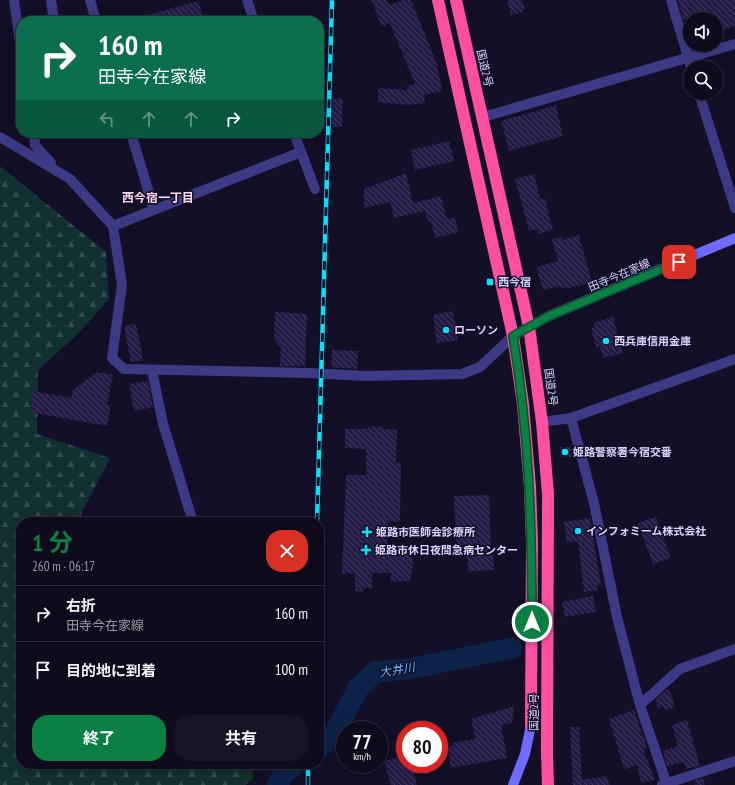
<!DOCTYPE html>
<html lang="ja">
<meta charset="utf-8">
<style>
body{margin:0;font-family:"PT Sans Narrow","Noto Sans JP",sans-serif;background:#171425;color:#f1f3f6;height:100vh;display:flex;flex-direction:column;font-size:15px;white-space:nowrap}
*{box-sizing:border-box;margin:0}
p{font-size:13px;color:#9b9ba3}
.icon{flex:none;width:22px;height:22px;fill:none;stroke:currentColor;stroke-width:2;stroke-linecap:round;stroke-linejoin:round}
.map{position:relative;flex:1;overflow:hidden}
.details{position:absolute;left:16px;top:517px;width:308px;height:252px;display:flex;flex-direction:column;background:#0e0b1c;border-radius:16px;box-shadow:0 4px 16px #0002,0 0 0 1px #2e2b3b}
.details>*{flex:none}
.guide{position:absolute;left:16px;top:16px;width:308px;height:122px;border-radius:16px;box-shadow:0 4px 16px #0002,0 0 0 1px #2e2b3b;background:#0b6e4f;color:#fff;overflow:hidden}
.tools{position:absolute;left:683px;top:12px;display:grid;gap:8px}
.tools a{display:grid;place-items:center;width:40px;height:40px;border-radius:50%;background:#0e0b1c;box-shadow:0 4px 16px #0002,0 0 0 1px #2e2b3b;font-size:20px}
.speed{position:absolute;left:336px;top:721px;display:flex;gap:8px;font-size:20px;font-weight:700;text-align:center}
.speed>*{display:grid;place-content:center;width:52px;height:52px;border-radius:50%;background:#0e0b1c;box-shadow:0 4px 16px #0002,0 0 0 1px #2e2b3b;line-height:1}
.speed small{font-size:10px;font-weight:400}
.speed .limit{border:6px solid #d22;background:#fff;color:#111}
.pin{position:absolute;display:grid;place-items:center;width:34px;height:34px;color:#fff;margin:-17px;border-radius:8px;box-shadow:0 2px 6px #0006}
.me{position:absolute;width:44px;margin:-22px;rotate:0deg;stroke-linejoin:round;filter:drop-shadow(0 0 3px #0008)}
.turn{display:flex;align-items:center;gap:14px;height:84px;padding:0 16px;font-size:18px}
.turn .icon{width:52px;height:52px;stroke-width:2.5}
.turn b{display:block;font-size:28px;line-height:34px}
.lanes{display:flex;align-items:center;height:38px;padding:0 16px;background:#0003;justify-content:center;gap:20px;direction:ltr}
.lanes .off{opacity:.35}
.round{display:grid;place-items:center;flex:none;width:42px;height:42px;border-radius:16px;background:#171425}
.headline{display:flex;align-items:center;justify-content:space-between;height:68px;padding:0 16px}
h1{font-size:24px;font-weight:700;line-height:30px;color:#0b8043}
.primary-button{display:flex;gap:8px;margin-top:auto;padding:8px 16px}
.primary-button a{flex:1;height:46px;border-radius:16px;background:#0b8043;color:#fff;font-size:16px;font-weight:700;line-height:46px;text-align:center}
.primary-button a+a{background:#171425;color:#f1f3f6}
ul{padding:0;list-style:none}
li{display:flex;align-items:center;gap:12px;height:56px;padding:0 16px;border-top:1px solid #2e2b3b}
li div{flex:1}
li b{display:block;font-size:15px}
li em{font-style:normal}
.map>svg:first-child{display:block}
.forest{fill:url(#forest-firs)}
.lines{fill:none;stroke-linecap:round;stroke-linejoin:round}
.river{stroke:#0c2248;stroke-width:21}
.building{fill:url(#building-back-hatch)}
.street{stroke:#3d3a85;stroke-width:10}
.secondary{stroke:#6f6bff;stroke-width:10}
.highway{stroke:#ff4fa3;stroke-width:12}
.rail-casing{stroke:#00e5ff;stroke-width:4.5}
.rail{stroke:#130f26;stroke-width:3;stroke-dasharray:9;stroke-linecap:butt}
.route-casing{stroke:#07532c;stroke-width:10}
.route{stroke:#0b8043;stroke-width:7}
.poi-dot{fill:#00e5ff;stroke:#130f26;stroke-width:1.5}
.labels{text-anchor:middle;stroke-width:3;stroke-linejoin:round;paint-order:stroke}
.street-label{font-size:11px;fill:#d9d4ff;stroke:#130f26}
.poi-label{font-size:11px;font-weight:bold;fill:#d9d4ff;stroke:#130f26;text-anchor:start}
.neighbourhood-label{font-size:12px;font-weight:bold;fill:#ffd6f0;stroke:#130f26}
.water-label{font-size:12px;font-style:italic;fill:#62b6ff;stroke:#130f26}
</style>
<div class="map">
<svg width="735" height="785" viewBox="0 0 735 785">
<defs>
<pattern id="forest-firs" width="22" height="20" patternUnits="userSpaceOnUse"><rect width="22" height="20" fill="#12302f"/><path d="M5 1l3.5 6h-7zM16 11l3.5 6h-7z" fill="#344d4e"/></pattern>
<pattern id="building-back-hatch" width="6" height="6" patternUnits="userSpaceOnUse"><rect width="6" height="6" fill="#241b47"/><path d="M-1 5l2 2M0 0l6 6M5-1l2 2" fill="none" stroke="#433b63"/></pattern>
</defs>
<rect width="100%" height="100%" fill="#130f26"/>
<polygon class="forest" points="0,166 106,252 109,299 79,333 38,370 37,434 110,458 77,522 21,522 21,764 252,764 253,779 245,785 0,785"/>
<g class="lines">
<g class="river">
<polyline points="319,749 334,734 358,688 375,672 408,669 512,648"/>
<polyline points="277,785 284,773 295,764"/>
</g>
</g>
<g class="building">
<polygon points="372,0 387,0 389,5 403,0 411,0 437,64 442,91 424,95 425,103 409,105 378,102 378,88 407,90 407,86 415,84 390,23 381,26"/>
<polygon points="507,0 522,0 525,9 523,10 523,12 511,15"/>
<polygon points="678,0 735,0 735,26 716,32 716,19 683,19"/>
<polygon points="198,1 203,17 187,21 137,21 137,18"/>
<polygon points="333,98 343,99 342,127 332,127"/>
<polygon points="556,105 563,136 509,151 501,121"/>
<polygon points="449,141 454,161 415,170 411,150"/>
<polygon points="406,173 413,203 441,196 447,219 455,217 458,232 435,238 431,221 428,222 425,211 394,218 390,202 364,208 364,189"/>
<polygon points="534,174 540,199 545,198 553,230 538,234 537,229 529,231 515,179"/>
<polygon points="579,235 592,282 566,289 565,287 561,288 560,286 543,290 536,267 558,261 552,239 562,237 562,240"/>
<polygon points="453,311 458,340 437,343 433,315"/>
<polygon points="275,312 307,314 305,366 280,366 281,348 274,339"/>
<polygon points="613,317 623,353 603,358 600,346 596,347 591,328 595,327 594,323"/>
<polygon points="136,324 143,360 131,362 124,326"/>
<polygon points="332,350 358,351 357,369 331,367"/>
<polygon points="97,372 113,375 107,405 111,405 107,426 30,412 34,391 71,398 73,390"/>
<polygon points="148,381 153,407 134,411 129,384"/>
<polygon points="373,426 382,427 386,429 397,430 396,463 401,463 400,522 388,521 387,544 411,546 413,564 410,581 391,582 391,573 372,573 372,588 364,588 363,592 355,591 355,574 342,573 346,475 366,475 366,449 345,448 345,429 365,429"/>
<polygon points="560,447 570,447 571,457 560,457"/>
<polygon points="489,495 491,549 493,549 494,570 468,571 467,547 457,547 454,496"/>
<polygon points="656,517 671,558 653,564 638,523"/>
<polygon points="590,518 601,585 597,585 598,590 584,592 578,541 567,543 564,522"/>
<polygon points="593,596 596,612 565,617 562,602"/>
<polygon points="667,689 669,689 675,707 665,710 663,706 658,708 655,700"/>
<polygon points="514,706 512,723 501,725 507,758 450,768 448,746 453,746 452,743 475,739 471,719"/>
<polygon points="634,710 647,747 643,749 655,780 641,783 637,765 624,769 609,719"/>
<polygon points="687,720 700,766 686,769 684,762 667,766 663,751 678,746 672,725"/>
<polygon points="570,727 579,727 582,785 573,785"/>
<polygon points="405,755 405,764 411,764 417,785 391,785 384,761"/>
<polygon points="607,776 610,785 582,785 582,780"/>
<polygon points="703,778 705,785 695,785 694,781"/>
</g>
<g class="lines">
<g class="street">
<polyline points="14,0 21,49"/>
<polyline points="51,0 54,21"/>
<polyline points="90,0 96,21"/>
<polyline points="247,0 254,21"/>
<polyline points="671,0 691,67"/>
<polyline points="699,93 735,208"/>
<polyline points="483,117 735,44"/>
<polyline points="34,133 35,145 51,163"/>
<polyline points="131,133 154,210"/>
<polyline points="294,133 315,189"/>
<polyline points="0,137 70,179 113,226 122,285 112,358 124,369 309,373 366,376 462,374 480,367 513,336"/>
<polyline points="113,226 301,152"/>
<polyline points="152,370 163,424 193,522"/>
<polyline points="571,418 594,503 617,617 640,705 667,785"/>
<polyline points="542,422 571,418 735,359"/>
<polyline points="640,705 680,669 735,649"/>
<polyline points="662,785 735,761"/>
</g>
<g class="secondary">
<polyline points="513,336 549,316 735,238"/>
<polyline points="513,785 525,754 531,725"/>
</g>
<g class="highway">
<polyline points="438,0 513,336 523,404 530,487 532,543 531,725"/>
<polyline points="456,0 529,327 542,422 548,494 547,752 548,785"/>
</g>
<g class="rail-casing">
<g id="rail">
<polyline points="317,522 332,0"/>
<polyline points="308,785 308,764"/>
</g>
</g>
<use href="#rail" class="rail"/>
</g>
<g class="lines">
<g class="route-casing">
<path id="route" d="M532,622C532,525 529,431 513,336L549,316L679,262"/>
</g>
<use href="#route" class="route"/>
</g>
<g class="poi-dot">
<rect x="486" y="278" width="8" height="8" rx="2"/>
<circle cx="446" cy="330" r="4"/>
<circle cx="606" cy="341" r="4"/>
<circle cx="565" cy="452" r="4"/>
<circle cx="578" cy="531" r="4"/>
<path d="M365 526h4v4h4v4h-4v4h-4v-4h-4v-4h4z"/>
<path d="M364 544h4v4h4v4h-4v4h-4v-4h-4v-4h4z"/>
</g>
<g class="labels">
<g class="street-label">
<text transform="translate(485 68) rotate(77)" y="4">国道2号</text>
<text transform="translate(619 275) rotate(-23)" y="4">田寺今在家線</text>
<text transform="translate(551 387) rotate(82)" y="4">国道2号</text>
<text transform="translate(534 712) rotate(-90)" y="4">国道2号</text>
</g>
<g class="poi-label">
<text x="498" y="286">西今宿</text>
<text x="454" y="334">ローソン</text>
<text x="614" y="345">西兵庫信用金庫</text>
<text x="573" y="456">姫路警察署今宿交番</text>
<text x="586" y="535">インフォミーム株式会社</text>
<text x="376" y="536">姫路市医師会診療所</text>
<text x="375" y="554">姫路市休日夜間急病センター</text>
</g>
<g class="neighbourhood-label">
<text x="158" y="202">西今宿一丁目</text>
</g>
<g class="water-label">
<text transform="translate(397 670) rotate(-9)" y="4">大井川</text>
</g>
</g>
</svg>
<div class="tools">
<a><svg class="icon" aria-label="sound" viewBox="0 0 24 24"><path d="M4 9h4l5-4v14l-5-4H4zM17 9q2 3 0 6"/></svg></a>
<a><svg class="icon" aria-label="search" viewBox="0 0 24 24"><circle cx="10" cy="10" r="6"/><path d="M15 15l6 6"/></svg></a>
</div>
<div class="speed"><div>77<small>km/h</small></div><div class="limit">80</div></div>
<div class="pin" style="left:679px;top:262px;background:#d93025"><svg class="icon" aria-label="arrive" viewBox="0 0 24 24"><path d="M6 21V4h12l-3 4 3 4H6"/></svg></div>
<svg class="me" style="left:532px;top:622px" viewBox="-20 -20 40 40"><circle r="17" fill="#0b8043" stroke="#fff" stroke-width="3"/><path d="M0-11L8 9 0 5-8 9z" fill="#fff"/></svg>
<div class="guide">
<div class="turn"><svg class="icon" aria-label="right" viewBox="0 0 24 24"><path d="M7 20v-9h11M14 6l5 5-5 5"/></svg><div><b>160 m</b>田寺今在家線</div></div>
<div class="lanes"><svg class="icon off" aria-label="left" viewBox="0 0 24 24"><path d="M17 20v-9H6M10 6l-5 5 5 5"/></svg><svg class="icon off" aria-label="ahead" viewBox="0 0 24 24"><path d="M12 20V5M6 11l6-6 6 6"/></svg><svg class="icon off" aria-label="ahead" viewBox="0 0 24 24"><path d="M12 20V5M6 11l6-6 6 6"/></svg><svg class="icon" aria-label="right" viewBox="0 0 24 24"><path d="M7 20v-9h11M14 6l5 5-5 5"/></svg></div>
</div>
<section class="details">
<div class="headline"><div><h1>1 分</h1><p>260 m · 06:17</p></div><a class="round" style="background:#d93025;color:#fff"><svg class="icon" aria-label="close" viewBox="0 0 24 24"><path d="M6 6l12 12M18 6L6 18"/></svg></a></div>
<ul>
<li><svg class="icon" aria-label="right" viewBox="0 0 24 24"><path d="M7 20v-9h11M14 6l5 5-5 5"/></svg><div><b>右折</b><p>田寺今在家線</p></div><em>160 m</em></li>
<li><svg class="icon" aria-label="arrive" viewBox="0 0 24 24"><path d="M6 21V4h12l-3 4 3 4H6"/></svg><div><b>目的地に到着</b></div><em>100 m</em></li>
</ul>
<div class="primary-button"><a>終了</a><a>共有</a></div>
</section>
</div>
